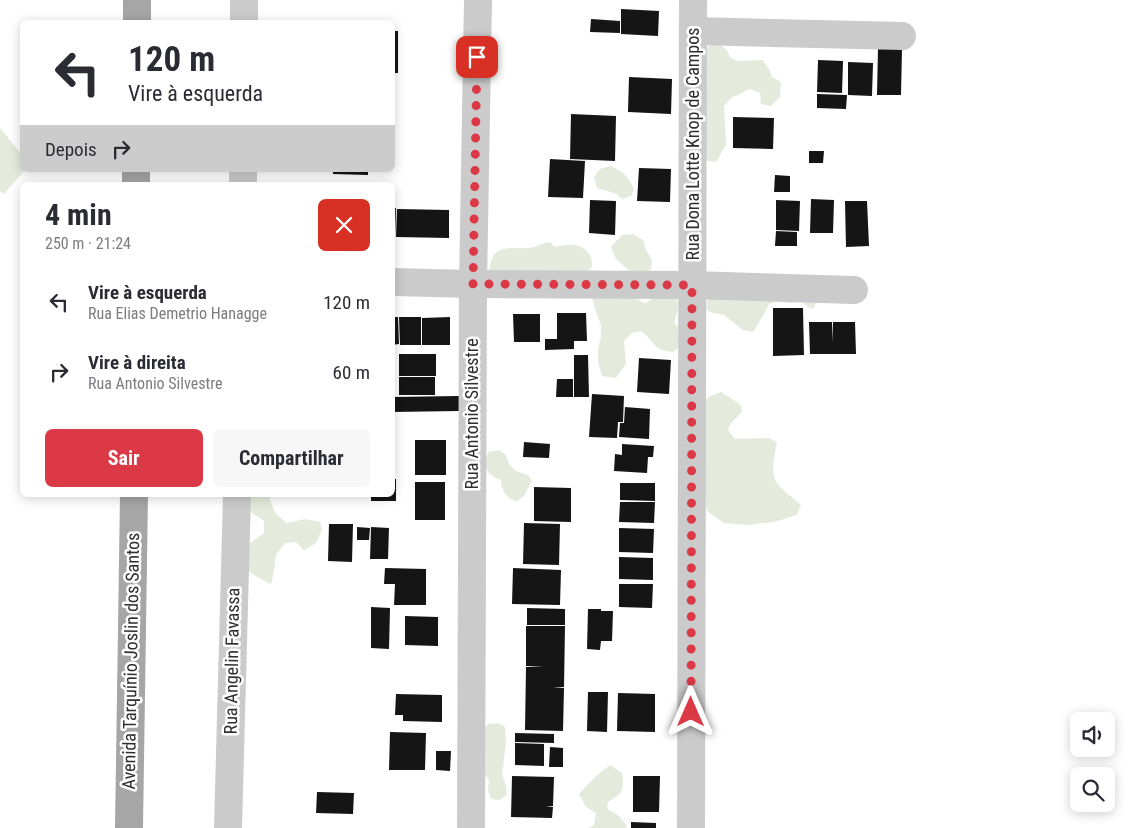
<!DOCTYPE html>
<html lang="pt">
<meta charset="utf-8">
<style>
body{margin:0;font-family:"Roboto Condensed",sans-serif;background:#f7f7f7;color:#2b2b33;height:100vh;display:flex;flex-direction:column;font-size:19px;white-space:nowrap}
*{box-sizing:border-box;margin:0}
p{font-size:16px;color:#7c7c81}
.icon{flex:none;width:28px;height:28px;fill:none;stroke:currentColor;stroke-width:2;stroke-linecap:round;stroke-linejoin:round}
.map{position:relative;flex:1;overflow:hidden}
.side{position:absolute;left:20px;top:182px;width:375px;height:315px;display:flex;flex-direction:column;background:#fff;border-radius:8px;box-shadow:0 2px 12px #0003}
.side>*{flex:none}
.top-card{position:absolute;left:20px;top:20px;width:375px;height:152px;border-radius:8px;box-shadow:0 2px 12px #0003;background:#fff;color:#2b2b33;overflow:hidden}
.buttons{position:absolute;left:1070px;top:712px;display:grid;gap:10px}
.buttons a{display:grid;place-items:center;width:45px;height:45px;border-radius:8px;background:#fff;box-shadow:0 2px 12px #0003;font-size:25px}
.pin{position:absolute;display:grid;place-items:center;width:42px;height:42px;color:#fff;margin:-21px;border-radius:10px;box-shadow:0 2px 8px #0006}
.me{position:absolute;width:55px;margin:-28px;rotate:0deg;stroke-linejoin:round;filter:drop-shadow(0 0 4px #0008)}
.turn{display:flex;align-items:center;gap:18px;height:105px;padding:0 25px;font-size:22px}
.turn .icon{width:65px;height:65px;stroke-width:2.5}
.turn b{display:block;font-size:35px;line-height:42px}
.then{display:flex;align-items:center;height:48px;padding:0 25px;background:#0003;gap:10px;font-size:19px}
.round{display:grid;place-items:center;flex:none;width:52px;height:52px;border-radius:8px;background:#f7f7f7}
.summary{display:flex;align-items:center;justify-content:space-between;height:85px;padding:0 25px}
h1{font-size:30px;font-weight:700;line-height:38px}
.action{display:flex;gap:10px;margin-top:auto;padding:10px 25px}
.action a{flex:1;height:58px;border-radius:8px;background:#dc3947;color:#fff;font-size:20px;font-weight:700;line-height:58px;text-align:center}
.action a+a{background:#f7f7f7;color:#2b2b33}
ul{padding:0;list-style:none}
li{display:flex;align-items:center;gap:15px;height:70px;padding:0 25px}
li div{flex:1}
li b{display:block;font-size:19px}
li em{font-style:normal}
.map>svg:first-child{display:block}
.green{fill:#e4ebdc}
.building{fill:#151515}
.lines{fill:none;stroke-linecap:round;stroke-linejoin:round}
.minor{stroke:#cbcbcb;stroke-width:28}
.major{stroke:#a6a6a6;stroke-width:28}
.route{stroke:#dc3947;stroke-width:9;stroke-dasharray:0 16.2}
.labels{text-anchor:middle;stroke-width:5;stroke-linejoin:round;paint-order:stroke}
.street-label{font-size:18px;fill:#2e2e2e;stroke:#fff}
</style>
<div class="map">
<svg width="1130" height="828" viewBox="0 0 1130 828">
<rect width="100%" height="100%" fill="#fff"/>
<g class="green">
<polygon points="716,43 726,49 731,58 738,61 763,60 770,71 772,77 781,82 780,97 771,106 761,104 760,93 750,89 731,98 724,106 726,145 716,162 701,160 704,49"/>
<polygon points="0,128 22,155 22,170 25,170 4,194 0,191"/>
<path d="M610,166C621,170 629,177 634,189L631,196L622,199L617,194L597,188L594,177L600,169Z"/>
<polygon points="633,234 643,240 646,250 652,260 651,270 644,273 633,274 616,259 611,247 622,235"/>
<path d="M550,242L555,247C568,244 581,242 590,255C592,258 592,263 592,267L584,276L489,273C492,243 504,249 527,248C535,248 542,243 550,242Z"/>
<path d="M627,294L645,303L656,297H677L678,309L674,322L680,331L681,346L673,352C652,350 656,342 641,331L632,333L624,341L626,364L616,378L602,376L598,362V348L601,337V325L596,312L592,297Z"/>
<polygon points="709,295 813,295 815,303 815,307 811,309 800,301 791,303 777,301 769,304 763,316 753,332 743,330 724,315 709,312 706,307"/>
<path d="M721,392L741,405L742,412L731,423L728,430L735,439L768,438L777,442C769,481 772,481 801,505L797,515L774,522L747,525L724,523L708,512L701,492L699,416L708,397Z"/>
<path d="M499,450L506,455L509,464L516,471L528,475L532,481L524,496L516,502C505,496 502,492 501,480C489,475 487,473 484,460L489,452Z"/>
<path d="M250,495H268L276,514L287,523L305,519L320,522L322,530L316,543L304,550L296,542L285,543L276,555L274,571L271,584C254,576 241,570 240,550L264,533V521L249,511Z"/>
<polygon points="498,723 505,727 506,743 502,775 506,785 507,795 499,800 491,799 488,791 489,780 483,772 480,736 488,724"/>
<path d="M610,765L622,773C624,791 624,792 608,802L607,809L618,815L627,826L626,828H589L594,825L596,813L586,807L579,794L596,776Z"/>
</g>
<g class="building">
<polygon points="621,9 659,11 658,36 621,34"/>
<polygon points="591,19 620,21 620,33 590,32"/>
<rect x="392" y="31" width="6" height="42"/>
<polygon points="878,48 902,49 901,95 877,95"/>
<polygon points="818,60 843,61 842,93 817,92"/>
<polygon points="848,62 873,63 872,96 848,95"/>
<polygon points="629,77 672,79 671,114 628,112"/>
<polygon points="817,94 847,95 846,109 817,108"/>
<polygon points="571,114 616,116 615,161 570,159"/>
<polygon points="733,117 774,118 773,149 733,148"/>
<polygon points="809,151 824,151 823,163 809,163"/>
<polygon points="550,159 585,161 583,198 548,197"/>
<polygon points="639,168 671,169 670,202 637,201"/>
<polygon points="333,170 368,170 368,175 333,174"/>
<polygon points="775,175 790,176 790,192 774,192"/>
<polygon points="811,199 834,200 833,233 810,233"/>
<polygon points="590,200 616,201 615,235 589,233"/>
<polygon points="776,200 800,201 799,231 776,230"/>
<polygon points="845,201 867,201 869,246 846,247"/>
<polygon points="392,208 396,208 395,238 392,238"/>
<polygon points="397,209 449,210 449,238 396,237"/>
<polygon points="776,231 797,232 797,246 775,246"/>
<polygon points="773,308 803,308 804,355 773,356"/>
<polygon points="557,313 586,313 587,341 574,341 574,349 545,350 545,339 557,339"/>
<polygon points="513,314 540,314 540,342 514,342"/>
<polygon points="392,317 398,317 399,344 392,345"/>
<polygon points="399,317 421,317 421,345 400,345"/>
<polygon points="450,317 450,345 422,345 422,318"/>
<polygon points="809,322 832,322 832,342 833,322 855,322 856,354 810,354"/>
<rect x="399" y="354" width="37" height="22"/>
<polygon points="574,355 588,355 589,397 574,397"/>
<polygon points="639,358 671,360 669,394 637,392"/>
<rect x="399" y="377" width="36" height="18"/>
<polygon points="557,379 573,379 573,397 556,397"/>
<polygon points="592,394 624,396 623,422 618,422 617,438 589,437"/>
<polygon points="459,396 459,411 392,412 392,397"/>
<polygon points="625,407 650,409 649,439 619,437 620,423 624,423"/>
<rect x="415" y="440" width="31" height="35"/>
<polygon points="524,442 550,444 549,458 523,457"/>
<polygon points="622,444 654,446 653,457 648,457 647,473 614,471 615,454 622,455"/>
<polygon points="392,479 396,479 396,501 371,501 371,495 392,495"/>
<rect x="415" y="482" width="30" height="38"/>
<polygon points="620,483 655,483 655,501 620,500"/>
<polygon points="534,487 571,488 571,522 534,521"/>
<polygon points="620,502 655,502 654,523 619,522"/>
<polygon points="524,523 560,524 559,565 523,564"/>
<polygon points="329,524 353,524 352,562 328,561"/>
<polygon points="357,527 370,528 369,540 357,540"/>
<polygon points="371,527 389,528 388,559 370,559"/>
<polygon points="619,528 654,529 653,553 619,552"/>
<polygon points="619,557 653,558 653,580 619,579"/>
<polygon points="385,568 426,569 426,605 394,605 395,584 384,584"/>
<polygon points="513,568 561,570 560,605 512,604"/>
<polygon points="619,584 653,584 652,608 619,607"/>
<polygon points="371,607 390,608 389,649 371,648"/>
<polygon points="527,608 565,609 565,625 527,625"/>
<polygon points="588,609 601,609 601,611 613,611 612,641 601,641 600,650 587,649"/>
<polygon points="405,616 438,617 438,646 405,645"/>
<polygon points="526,626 565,626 564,687 553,688 564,688 563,731 525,730 526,667 543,667 526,666"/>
<polygon points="588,692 608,692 607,732 587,731"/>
<polygon points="618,693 655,694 655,732 617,731"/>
<polygon points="396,694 442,695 442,722 403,721 403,715 395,715"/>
<polygon points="390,732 426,733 425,770 389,770"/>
<polygon points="515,733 554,734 554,743 515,742"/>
<polygon points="515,743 544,744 544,766 515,765"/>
<polygon points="550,747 563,748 563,767 549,767"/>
<polygon points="436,751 451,751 450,771 436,770"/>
<polygon points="512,776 554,777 553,806 546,806 553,807 552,818 511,817"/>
<polygon points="633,776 660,776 659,812 633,812"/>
<polygon points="317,792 354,793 353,814 316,813"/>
<polygon points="631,822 656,823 656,828 631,828"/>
</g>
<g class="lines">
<g class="minor">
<polyline points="244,22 244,0"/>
<polyline points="693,31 902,36"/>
<polyline points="243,185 243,170"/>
<polyline points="392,282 473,284 692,285 854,290"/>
<polyline points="228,828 237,495"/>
<polyline points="471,828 473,284 478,0"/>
<polyline points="691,828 693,0"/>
</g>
<g class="major">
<polyline points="137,22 137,0"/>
<polyline points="136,185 136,170"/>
<polyline points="129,828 134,495"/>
</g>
</g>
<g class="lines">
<polyline class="route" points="477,57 473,284 692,285 691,712"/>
</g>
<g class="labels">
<g class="street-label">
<text transform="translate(693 144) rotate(-90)" y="6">Rua Dona Lotte Knop de Campos</text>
<text transform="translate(472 414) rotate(-90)" y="6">Rua Antonio Silvestre</text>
<text transform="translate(131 661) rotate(-89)" y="6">Avenida Tarquínio Joslin dos Santos</text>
<text transform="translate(232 661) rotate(-89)" y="6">Rua Angelin Favassa</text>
</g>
</g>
</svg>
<div class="buttons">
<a><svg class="icon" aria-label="sound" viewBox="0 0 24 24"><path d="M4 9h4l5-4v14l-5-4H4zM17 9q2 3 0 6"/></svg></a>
<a><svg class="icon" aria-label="search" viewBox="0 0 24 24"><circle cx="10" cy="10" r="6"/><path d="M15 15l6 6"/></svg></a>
</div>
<div class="pin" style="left:477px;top:57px;background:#d93025"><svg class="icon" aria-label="arrive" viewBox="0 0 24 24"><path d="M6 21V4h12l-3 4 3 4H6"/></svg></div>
<svg class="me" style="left:691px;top:712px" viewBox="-20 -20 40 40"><path d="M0-17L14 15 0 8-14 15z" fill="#dc3947" stroke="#fff" stroke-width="4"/></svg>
<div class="top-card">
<div class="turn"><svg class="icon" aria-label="left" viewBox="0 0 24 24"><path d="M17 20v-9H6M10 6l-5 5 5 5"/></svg><div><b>120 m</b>Vire à esquerda</div></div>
<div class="then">Depois<svg class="icon" aria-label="right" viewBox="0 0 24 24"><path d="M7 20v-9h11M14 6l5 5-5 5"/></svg></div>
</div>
<section class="side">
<div class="summary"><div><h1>4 min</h1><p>250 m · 21:24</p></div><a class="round" style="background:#d93025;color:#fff"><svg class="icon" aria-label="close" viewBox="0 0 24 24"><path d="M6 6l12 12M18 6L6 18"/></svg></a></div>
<ul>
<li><svg class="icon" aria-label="left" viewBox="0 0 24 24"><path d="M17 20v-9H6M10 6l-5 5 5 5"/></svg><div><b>Vire à esquerda</b><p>Rua Elias Demetrio Hanagge</p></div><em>120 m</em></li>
<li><svg class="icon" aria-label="right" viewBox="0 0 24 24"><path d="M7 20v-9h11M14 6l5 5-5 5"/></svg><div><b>Vire à direita</b><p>Rua Antonio Silvestre</p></div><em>60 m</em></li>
</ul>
<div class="action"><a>Sair</a><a>Compartilhar</a></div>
</section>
</div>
